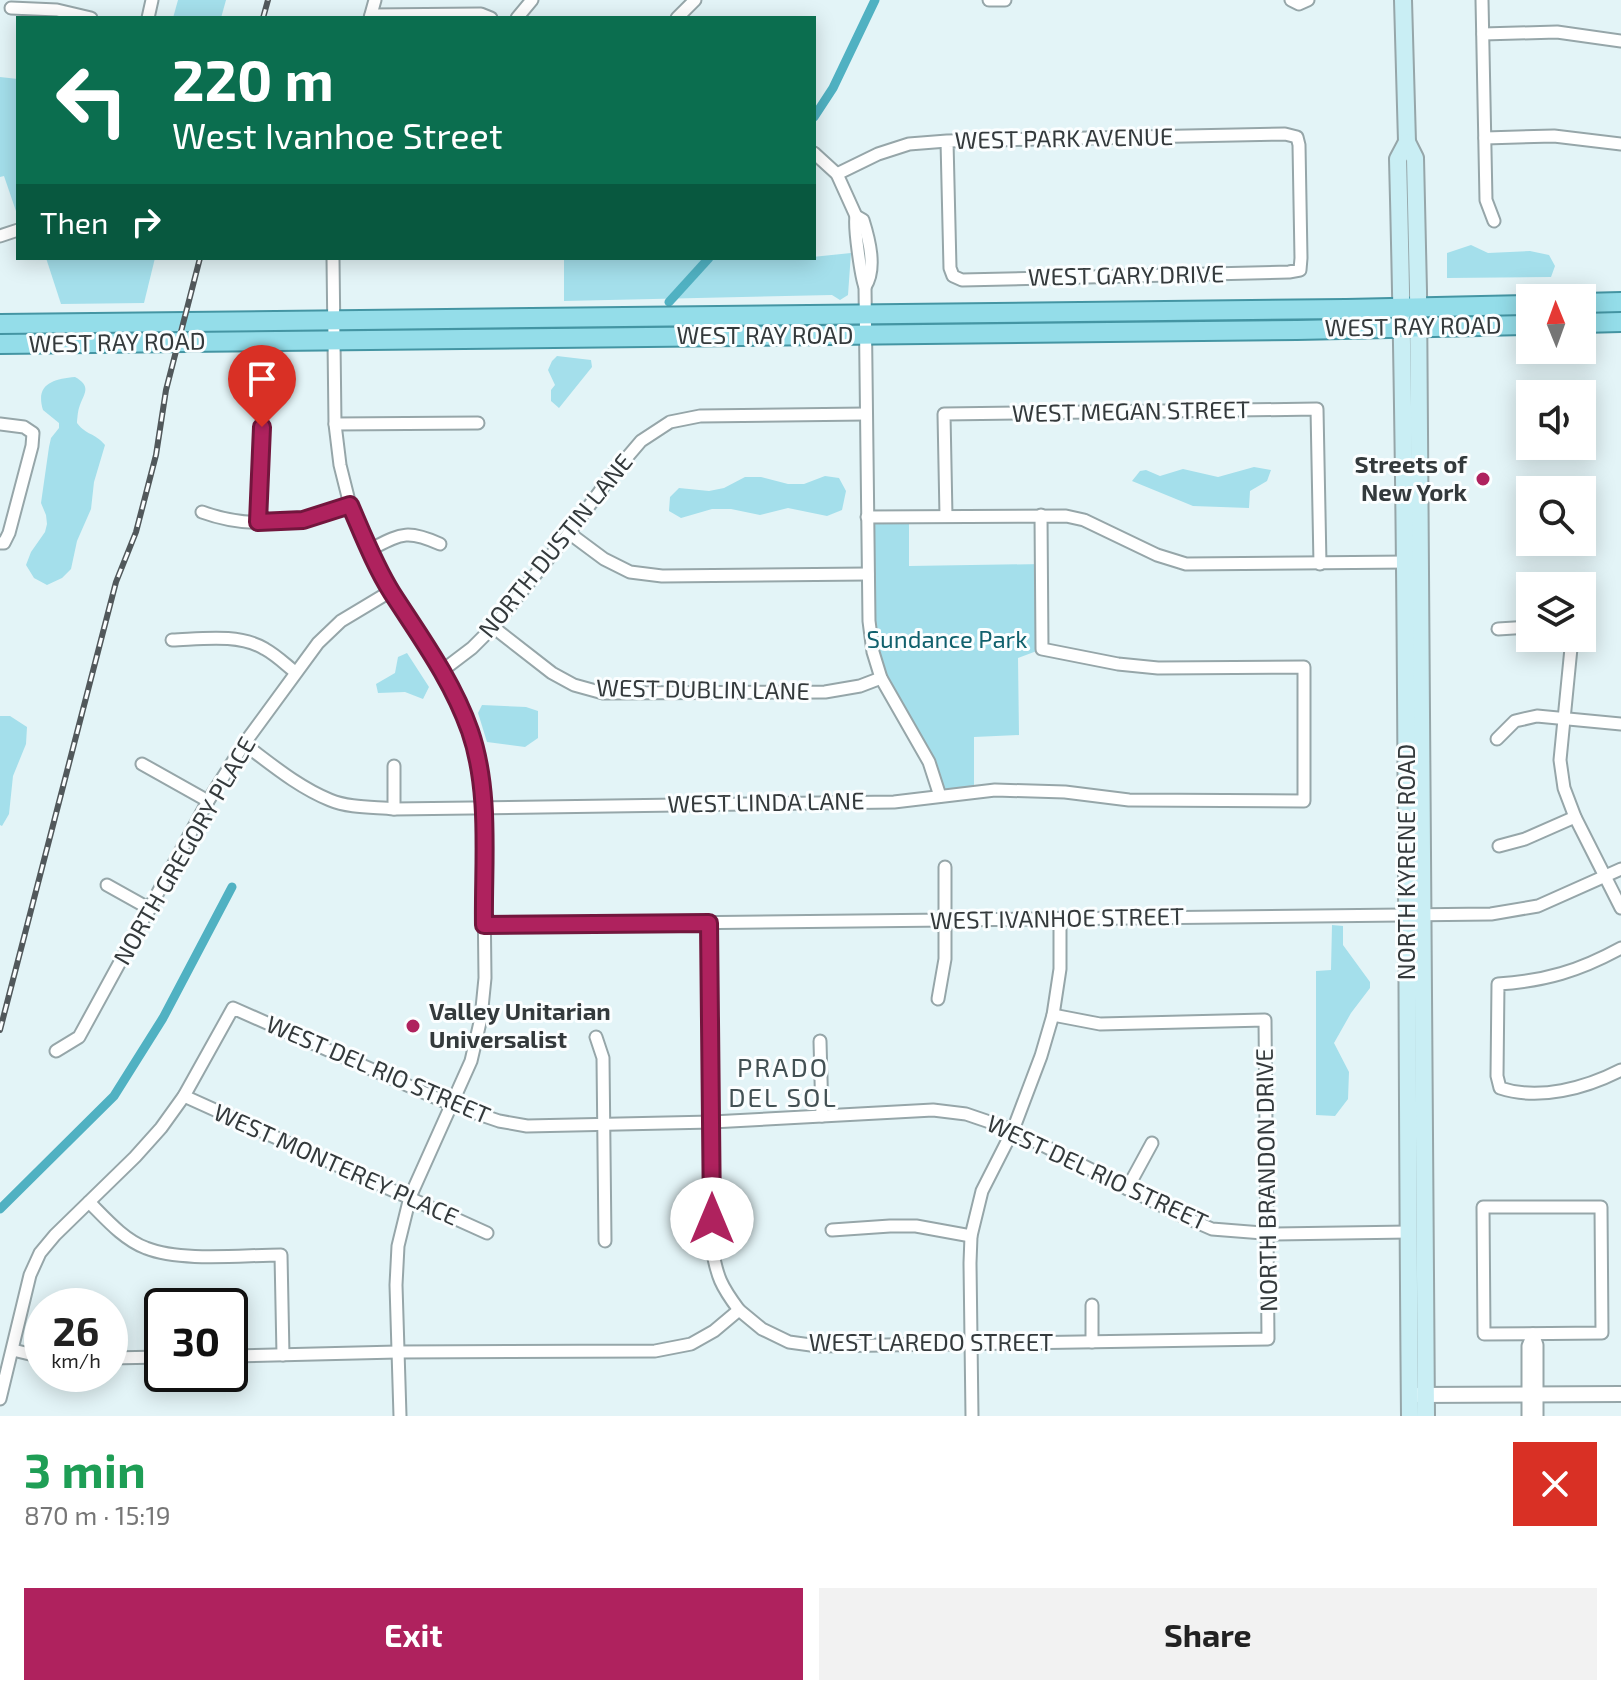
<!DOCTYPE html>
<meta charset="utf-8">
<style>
body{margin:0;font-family:"Exo 2",sans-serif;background:#f2f2f2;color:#222;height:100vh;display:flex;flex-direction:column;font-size:30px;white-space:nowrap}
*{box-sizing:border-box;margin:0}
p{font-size:26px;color:#767676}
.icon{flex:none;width:44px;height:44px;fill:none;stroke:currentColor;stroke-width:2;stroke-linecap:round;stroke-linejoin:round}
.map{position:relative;height:1416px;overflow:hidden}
.details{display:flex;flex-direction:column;background:#fff;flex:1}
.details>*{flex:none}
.hud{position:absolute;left:16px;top:16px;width:800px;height:244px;border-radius:0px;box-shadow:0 4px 20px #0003;background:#0b6e4f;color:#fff;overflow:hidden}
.needle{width:52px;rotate:359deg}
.tools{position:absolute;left:1516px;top:284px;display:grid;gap:16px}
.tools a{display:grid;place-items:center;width:80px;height:80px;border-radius:0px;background:#fff;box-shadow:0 4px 20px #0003;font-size:40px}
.speed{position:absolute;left:24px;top:1288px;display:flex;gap:16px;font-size:40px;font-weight:700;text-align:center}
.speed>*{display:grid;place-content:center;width:104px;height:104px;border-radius:50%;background:#fff;box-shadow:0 4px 20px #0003;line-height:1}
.speed small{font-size:20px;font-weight:400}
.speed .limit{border:4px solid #111;border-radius:12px;background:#fff;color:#111}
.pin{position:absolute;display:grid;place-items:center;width:68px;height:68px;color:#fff;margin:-82px -34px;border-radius:50% 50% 50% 0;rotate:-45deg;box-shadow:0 0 8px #0007}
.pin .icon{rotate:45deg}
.me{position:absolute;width:88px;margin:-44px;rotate:0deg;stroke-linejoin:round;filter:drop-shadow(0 0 6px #0008)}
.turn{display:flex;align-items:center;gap:28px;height:168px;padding:0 24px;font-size:36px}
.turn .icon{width:104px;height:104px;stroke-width:2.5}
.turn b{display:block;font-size:56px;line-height:68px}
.then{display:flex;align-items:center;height:76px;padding:0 24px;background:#0003;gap:16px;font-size:30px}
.round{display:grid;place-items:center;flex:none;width:84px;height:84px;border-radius:0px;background:#f2f2f2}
.summary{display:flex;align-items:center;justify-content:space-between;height:136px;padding:0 24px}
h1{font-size:48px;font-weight:700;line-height:60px;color:#1e9e55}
.action{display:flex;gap:16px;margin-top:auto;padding:16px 24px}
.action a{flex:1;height:92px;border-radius:0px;background:#af225e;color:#fff;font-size:32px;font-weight:700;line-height:92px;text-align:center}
.action a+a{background:#f2f2f2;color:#222}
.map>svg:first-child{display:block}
.green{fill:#a4dfeb}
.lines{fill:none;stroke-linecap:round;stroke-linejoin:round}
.canal{stroke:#50b1c2;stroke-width:9}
.minor-casing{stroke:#96a6a9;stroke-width:15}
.tertiary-casing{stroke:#96a6a9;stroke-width:18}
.secondary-casing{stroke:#96a6a9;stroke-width:20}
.primary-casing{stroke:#4495a3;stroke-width:22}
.minor{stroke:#fff;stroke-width:11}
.tertiary{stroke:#fff;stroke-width:14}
.secondary{stroke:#c9eef4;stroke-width:16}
.primary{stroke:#94dde9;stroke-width:18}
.rail-casing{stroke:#51585b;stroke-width:6}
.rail{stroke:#fbfeff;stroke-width:3;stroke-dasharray:9;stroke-linecap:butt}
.route-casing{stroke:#72163d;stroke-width:20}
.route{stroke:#af225e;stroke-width:14}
.poi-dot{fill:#af225e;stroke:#fbfeff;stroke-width:3}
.labels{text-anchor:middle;stroke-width:6;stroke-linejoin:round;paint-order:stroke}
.street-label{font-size:24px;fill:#343a3c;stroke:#fbfeff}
.poi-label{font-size:24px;font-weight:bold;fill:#343a3c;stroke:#fbfeff;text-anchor:end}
.park-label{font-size:24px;fill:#10616d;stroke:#fbfeff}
.neighbourhood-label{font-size:26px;letter-spacing:2px;fill:#435154;stroke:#fbfeff}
</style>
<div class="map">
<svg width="1621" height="1416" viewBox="0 0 1621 1416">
<rect width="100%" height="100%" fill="#e3f4f7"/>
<g class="green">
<polygon points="178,0 226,0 221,18 173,18"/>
<polygon points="0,77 18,79 18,217 4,176 0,177"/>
<polygon points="1471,245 1488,253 1530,251 1549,255 1555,266 1551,277 1447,278 1447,253"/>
<polygon points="851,253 848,295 840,300 832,295 564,301 564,258 793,259"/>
<polygon points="46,258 155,258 144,303 61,304"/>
<polygon points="557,356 591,360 592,367 559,408 551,401 551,390 555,385 548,370 552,361"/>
<path d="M75,377C93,387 83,394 79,408C78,410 77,421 77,423C87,436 94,432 105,445L94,482L91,509L77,541L71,569L62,578L47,585L34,578L26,565L31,552L45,532L47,524L46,515L41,503L49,447L51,438L59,428V423L43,410C35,384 53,379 75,377Z"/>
<polygon points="1254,467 1271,470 1267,481 1250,491 1249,508 1193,506 1132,481 1140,471 1146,470 1160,476 1183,469 1218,477"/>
<polygon points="825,476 839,478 846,491 842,510 827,516 788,508 760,515 731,509 712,509 681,518 669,511 670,497 679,488 709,491 724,488 745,477 761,477 788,484 804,484"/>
<polygon points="867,517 909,517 909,566 1042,564 1042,649 1018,658 1019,735 974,737 974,792 940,796 873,652"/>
<polygon points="407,653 429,687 423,699 405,692 378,693 376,684 395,673 398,657"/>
<polygon points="482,705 526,707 538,711 538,738 525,747 487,742 478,713"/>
<polygon points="0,716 10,716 27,727 26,744 13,776 9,814 2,826 0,825"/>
<polygon points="1332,925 1343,926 1343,945 1370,982 1370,988 1351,1013 1334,1043 1349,1072 1348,1099 1335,1116 1316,1115 1316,971 1331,970"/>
</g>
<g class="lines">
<g class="canal">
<polyline points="814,117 833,88 875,0"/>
<polyline points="669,302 709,258"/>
<polyline points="0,1209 114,1096 163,1018 232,887"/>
</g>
<g class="minor-casing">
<g id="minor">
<polyline points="989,0 1005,0"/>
<polyline points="1291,0 1299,4 1308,0"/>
<polyline points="1482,0 1486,200 1494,221"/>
<polyline points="11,8 57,10 91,18"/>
<polyline points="371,15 481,14 491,18"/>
<polyline points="148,18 152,0"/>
<polyline points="370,18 375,0"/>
<polyline points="517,18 532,0"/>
<polyline points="677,18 695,0"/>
<polyline points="1483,34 1557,32 1621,41"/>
<polyline points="1485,138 1554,136 1621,144"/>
<path d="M814,153L837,174L856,216L863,220C869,239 877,269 865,287"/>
<polyline points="837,174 878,154 909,144 947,141 1285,134 1297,137 1299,145 1301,258 1300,270 1289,272 962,280 953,276 950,268 947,141"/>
<path d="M856,216C854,227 861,277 865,287L869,621L873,652L881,678L929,762L940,796"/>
<polyline points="0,236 18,230"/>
<polyline points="333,258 335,424 340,465 350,505 369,550 391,591 443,670 462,712 470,732 477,757 483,806 485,978 481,1018 471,1061 410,1197 398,1246 396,1285 400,1416"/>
<polyline points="0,424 24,427 33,433 32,446 9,533 4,543 0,543"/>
<polyline points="335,424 478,423"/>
<path d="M202,512C254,531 300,522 350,505"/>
<polyline points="946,516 944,414 1317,409 1320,564"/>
<polyline points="867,517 1066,516 1084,520 1157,555 1186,564 1409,562"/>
<polyline points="258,522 262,427"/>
<polyline points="569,533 604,559 630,572 662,576 868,574"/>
<path d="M369,550C401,534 406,529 440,544"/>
<polyline points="493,627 552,673 574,685 603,693 825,692 860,686 881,678"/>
<polyline points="1498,629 1530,627"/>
<polyline points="1572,638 1560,760 1564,788 1575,817 1621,908"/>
<path d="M172,640C201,639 239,633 265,649C276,655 285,664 295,672"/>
<polyline points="443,670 472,648 493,627 569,533 612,475 641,441 670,422 700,416 866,414"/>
<polyline points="1497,739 1515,721 1537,716 1621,724"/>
<path d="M244,744C271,764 298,787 330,800C349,808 374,807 394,809L894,802L995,790L1065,792L1129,800L1304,801V667L1158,668L1118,664L1042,649L1041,515"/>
<polyline points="142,764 208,801"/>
<polyline points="394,766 394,809"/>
<polyline points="1499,846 1525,839 1575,817"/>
<polyline points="107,885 150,909"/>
<path d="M709,923L712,1248C717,1277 721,1286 739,1310"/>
<polyline points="484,925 1491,914 1538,906 1621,869"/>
<path d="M1621,948C1579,971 1545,981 1498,984L1497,1076L1500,1088C1539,1101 1586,1088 1621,1070"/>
<polyline points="938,999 945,959 945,867"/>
<polyline points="596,1037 603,1058 605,1241"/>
<polyline points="820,1041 822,1116"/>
<polyline points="56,1051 79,1037 208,801 244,744 318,643 341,621 391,591"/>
<polyline points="184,1096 487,1233"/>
<polyline points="1127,1189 1152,1143"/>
<path d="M89,1202C105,1218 124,1240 146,1248C181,1262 242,1255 281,1255L283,1355"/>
<polygon points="1483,1207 1601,1207 1602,1333 1484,1334"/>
<polyline points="832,1230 890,1226 916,1226 971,1236"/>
<polyline points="1092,1305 1092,1342"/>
<polyline points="1533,1334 1537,1345 1537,1416"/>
<polyline points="13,1350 42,1357"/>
<polyline points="230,1356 397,1352 655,1351 691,1344 714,1331 739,1310 762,1329 789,1342 818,1346 1268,1339 1265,1020 1100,1024 1053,1015"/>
<polyline points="110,1358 162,1357"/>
<polyline points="0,1399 30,1275 40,1253 55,1235 135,1157 161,1128 184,1096 233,1008 452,1105 499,1121 527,1126 712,1122 933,1110 966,1114 1013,1130 1180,1215 1212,1229 1275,1234 1409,1232"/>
<polyline points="972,1416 970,1263 971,1236 982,1191 1013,1130 1041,1056 1053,1015 1060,969 1060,918"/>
<polyline points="1528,1416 1528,1346 1533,1334"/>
</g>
</g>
<g class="tertiary-casing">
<polyline id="tertiary" points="1417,1395 1621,1394"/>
</g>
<g class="secondary-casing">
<g id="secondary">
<polyline points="1403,0 1407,142 1415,158 1418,291 1426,1416"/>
<path d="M1407,142L1398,159C1409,578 1406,997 1410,1416"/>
</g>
</g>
<g class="primary-casing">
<g id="primary">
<polyline points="1582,303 1621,302"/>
<polyline points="1582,323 1621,322"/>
<polyline points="0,324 1346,309 1530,305"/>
<polyline points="0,344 1297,330 1530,325"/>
</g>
</g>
<use href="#minor" class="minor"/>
<use href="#tertiary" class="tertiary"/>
<use href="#secondary" class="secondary"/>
<use href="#primary" class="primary"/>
<g class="rail-casing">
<g id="rail">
<polyline points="263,18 268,0"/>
<polyline points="0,1030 116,582 136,532 156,455 166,390 200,258"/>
</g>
</g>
<use href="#rail" class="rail"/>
</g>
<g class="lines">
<g class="route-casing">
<path id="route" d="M262,427L258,522L303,520L350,505C363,535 375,566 392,593C421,638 452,680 470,731C491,792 483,862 484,925L709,923L712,1219"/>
</g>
<use href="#route" class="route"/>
</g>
<g class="poi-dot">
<circle cx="1483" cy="479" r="8"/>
<circle cx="413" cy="1026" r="8"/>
</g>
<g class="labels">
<g class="street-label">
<text transform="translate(1064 139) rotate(-1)" y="8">WEST PARK AVENUE</text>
<text transform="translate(1126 276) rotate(-1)" y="8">WEST GARY DRIVE</text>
<text transform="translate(1413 327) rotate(-1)" y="8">WEST RAY ROAD</text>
<text x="765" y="344">WEST RAY ROAD</text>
<text transform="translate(117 343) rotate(-1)" y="8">WEST RAY ROAD</text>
<text transform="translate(1131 412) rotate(-1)" y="8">WEST MEGAN STREET</text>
<text transform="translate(556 546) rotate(-51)" y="8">NORTH DUSTIN LANE</text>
<text transform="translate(703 690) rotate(1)" y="8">WEST DUBLIN LANE</text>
<text transform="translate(766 803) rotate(-1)" y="8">WEST LINDA LANE</text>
<text transform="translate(185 851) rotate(-60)" y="8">NORTH GREGORY PLACE</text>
<text transform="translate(1407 862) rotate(-90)" y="8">NORTH KYRENE ROAD</text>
<text transform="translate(1057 919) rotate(-1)" y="8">WEST IVANHOE STREET</text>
<text transform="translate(378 1070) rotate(23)" y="8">WEST DEL RIO STREET</text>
<text transform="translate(336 1165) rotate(24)" y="8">WEST MONTEREY PLACE</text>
<text transform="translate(1097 1173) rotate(25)" y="8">WEST DEL RIO STREET</text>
<text transform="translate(1267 1180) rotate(-91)" y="8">NORTH BRANDON DRIVE</text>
<text x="931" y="1351">WEST LAREDO STREET</text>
</g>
<g class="poi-label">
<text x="1467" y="473">Streets of<tspan x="1467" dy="28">New York</tspan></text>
<text x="429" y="1020" text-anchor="start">Valley Unitarian<tspan x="429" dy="28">Universalist</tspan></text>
</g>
<g class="park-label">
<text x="947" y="648">Sundance Park</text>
</g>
<g class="neighbourhood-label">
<text x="783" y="1077">PRADO<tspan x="783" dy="30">DEL SOL</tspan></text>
</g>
</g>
</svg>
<div class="tools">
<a><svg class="needle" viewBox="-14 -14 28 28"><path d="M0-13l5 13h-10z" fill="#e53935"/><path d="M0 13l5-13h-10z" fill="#767676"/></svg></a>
<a><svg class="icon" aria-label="sound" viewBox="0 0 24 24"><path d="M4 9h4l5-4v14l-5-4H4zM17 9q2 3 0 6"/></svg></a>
<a><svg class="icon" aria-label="search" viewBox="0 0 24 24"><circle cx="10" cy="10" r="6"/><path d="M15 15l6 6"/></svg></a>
<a><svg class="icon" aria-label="layers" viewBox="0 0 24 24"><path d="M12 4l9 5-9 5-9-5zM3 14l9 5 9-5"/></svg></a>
</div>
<div class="speed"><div>26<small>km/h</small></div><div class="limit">30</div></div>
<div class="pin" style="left:262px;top:427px;background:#d93025"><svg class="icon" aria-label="arrive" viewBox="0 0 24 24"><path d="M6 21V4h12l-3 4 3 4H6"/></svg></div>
<svg class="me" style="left:712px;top:1219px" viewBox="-20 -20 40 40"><circle r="19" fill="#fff"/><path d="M0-13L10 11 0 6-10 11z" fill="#af225e"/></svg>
<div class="hud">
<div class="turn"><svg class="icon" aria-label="left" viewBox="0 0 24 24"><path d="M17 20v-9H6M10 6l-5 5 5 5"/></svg><div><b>220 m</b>West Ivanhoe Street</div></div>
<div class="then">Then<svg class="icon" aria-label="right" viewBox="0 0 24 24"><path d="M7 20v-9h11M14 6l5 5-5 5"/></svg></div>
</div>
</div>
<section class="details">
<div class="summary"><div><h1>3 min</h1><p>870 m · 15:19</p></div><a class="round" style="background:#d93025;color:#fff"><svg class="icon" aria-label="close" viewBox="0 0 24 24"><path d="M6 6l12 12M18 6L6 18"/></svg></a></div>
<div class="action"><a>Exit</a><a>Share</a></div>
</section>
